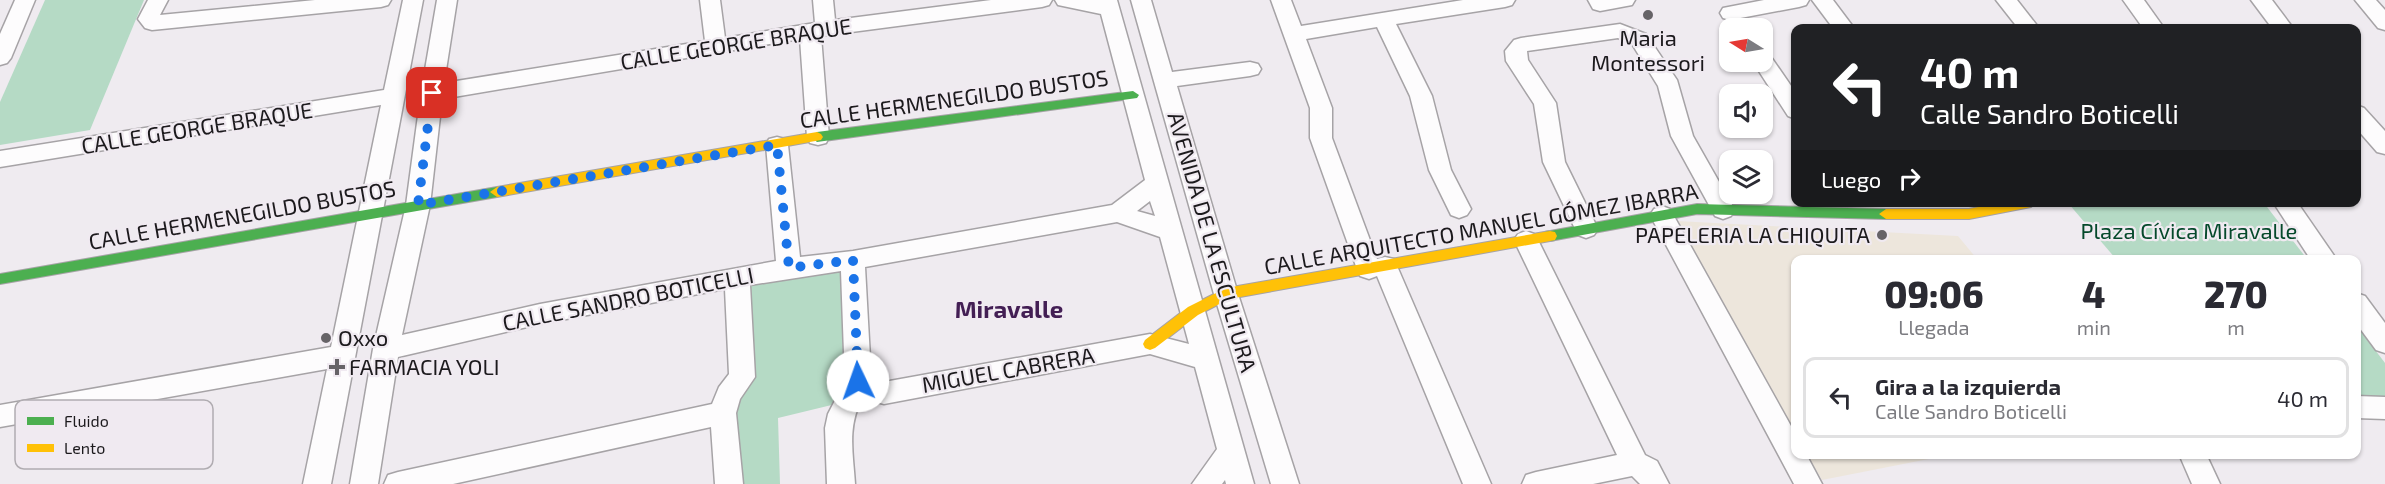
<!DOCTYPE html>
<html lang="es">
<meta charset="utf-8">
<style>
body{margin:0;font-family:"Exo 2",sans-serif;background:#f2f2f3;color:#2b2b33;height:100vh;display:flex;flex-direction:column;font-size:22px;white-space:nowrap}
*{box-sizing:border-box;margin:0}
p{font-size:20px;color:#7c7c81}
.icon{flex:none;width:33px;height:33px;fill:none;stroke:currentColor;stroke-width:2;stroke-linecap:round;stroke-linejoin:round}
.map{position:relative;flex:1;overflow:hidden}
.side{position:absolute;left:1791px;top:255px;width:570px;height:204px;display:flex;flex-direction:column;background:#fff;border-radius:12px;box-shadow:0 2px 4px #0004}
.side>*{flex:none}
.banner{position:absolute;left:1791px;top:24px;width:570px;height:183px;border-radius:12px;box-shadow:0 2px 4px #0004;background:#202124;color:#fff;overflow:hidden}
.needle{width:39px;rotate:281deg}
.controls{position:absolute;left:1719px;top:18px;display:grid;gap:12px}
.controls a{display:grid;place-items:center;width:54px;height:54px;border-radius:12px;background:#fff;box-shadow:0 2px 4px #0004;font-size:30px}
.pin{position:absolute;display:grid;place-items:center;width:51px;height:51px;color:#fff;margin:-26px;border-radius:12px;box-shadow:0 3px 9px #0006}
.me{position:absolute;width:66px;margin:-33px;rotate:357deg;stroke-linejoin:round;filter:drop-shadow(0 0 4px #0008)}
.turn{display:flex;align-items:center;gap:21px;height:126px;padding:0 30px;font-size:27px}
.turn .icon{width:78px;height:78px;stroke-width:2.5}
.turn b{display:block;font-size:42px;line-height:51px}
.then{display:flex;align-items:center;height:57px;padding:0 30px;background:#0003;gap:12px;font-size:22px}
.eta{display:flex;justify-content:space-evenly;align-items:center;height:102px;text-align:center}
.eta b{font-size:36px;font-weight:800;line-height:42px}
ul{padding:0;list-style:none}
li{display:flex;align-items:center;gap:18px;height:81px;margin:0 12px 9px;padding:0 18px;border:3px solid #e1e1e2;border-radius:12px}
li div{flex:1}
li b{display:block;font-size:22px}
li em{font-style:normal}
.map>svg:first-child{display:block}
.education{fill:#ede6dc}
.green{fill:#b5dac5}
.lines{fill:none;stroke-linecap:round;stroke-linejoin:round}
.street-casing{stroke:#a6a3a6;stroke-width:3}
.fast-casing{stroke:#a6a3a6;stroke-width:2}
.slow-casing{stroke:#a6a3a6;stroke-width:2}
.street{fill:#fdfcfd;fill-rule:evenodd}
.fast{fill:#4caf50;fill-rule:evenodd}
.slow{fill:#ffc107;fill-rule:evenodd}
.route{stroke:#1a73e8;stroke-width:10;stroke-dasharray:0 18}
.poi-dot{fill:#666367;stroke:#f0eaf1;stroke-width:2}
.labels{text-anchor:middle;stroke-width:4.5;stroke-linejoin:round;paint-order:stroke}
.poi-label{font-size:22px;fill:#1c1a1d;stroke:#f0eaf1;text-anchor:start}
.street-label{font-size:22px;fill:#1c1a1d;stroke:#f0eaf1}
.park-label{font-size:22px;fill:#05492b;stroke:#f0eaf1}
.neighbourhood-label{font-size:24px;font-weight:bold;fill:#431e54;stroke:#f0eaf1}
.key{fill:#f0eaf1;stroke:#b0acb1;stroke-width:1.5}
.key-label{font-size:16px;fill:#1c1a1d}
</style>
<div class="map">
<svg width="2385" height="484" viewBox="0 0 2385 484">
<rect width="100%" height="100%" fill="#efebf0"/>
<g class="education">
<polygon points="1677,221 1958,236 1977,259 1796,260 1795,433"/>
<polygon points="1807,455 1949,455 1822,480"/>
</g>
<g class="green">
<polygon points="45,0 144,0 90,130 0,145 0,102"/>
<polygon points="2068,203 2264,203 2307,259 2116,259"/>
<polygon points="841,263 844,402 778,418 780,484 736,484 732,398 744,279"/>
<polygon points="2356,325 2385,363 2385,400 2357,399"/>
</g>
<g class="lines">
<g class="street-casing">
<g id="street">
<polygon points="15,0 35,0 11,58 7,63 0,65 0,34"/>
<polygon points="148,0 168,0 160,15 315,0 391,0 388,5 381,7 152,30 145,28 138,19"/>
<polygon points="403,0 423,0 331,484 303,484 327,369 0,427 0,405 331,347 381,105 0,167 0,151 384,90"/>
<path d="M437,0H457L444,83L705,41L700,0H720L725,38L815,23L813,0H833L835,20L991,0H1052L1049,5L1042,7L821,36L829,137L826,143L818,145L810,143L807,137L800,39L442,99L430,205L402,335L540,304L776,261L766,145L769,139L777,137L785,139L788,145L800,257L853,251L1112,205L1145,180L1101,14L1058,5L1055,0H1117L1254,484H1226L1225,480L1222,484H1192L1217,449L1195,367L1150,354L884,404L862,398C847,428 853,452 855,484H827L825,428L828,414L845,381L841,271L750,285L755,377L740,399L736,413L743,484H715L711,427L453,484H384L388,475L398,472L712,404L719,387L729,374L725,289L540,324L398,357L378,484H350L373,349L406,205L421,93ZM1150,201L1155,216L1137,211ZM1117,222L1160,237L1189,344L1150,334L884,382L871,376L865,267Z"/>
<polygon points="1131,0 1151,0 1172,72 1250,62 1258,64 1261,69 1258,74 1250,76 1177,86 1238,294 1299,484 1271,484 1214,294"/>
<polygon points="1271,0 1291,0 1301,26 1463,0 1515,0 1512,5 1505,7 1396,24 1432,96 1451,170 1471,209 1467,215 1459,218 1451,215 1429,170 1410,96 1377,27 1306,39 1332,108 1332,138 1377,259 1385,257 1394,259 1397,266 1491,484 1463,484 1377,276 1369,279 1360,276 1357,269 1310,138 1310,108"/>
<polygon points="1588,0 1635,0 1632,5 1600,11 1593,9"/>
<polygon points="1764,0 1809,0 1806,5 1799,7 1730,20 1723,18 1720,13 1723,8"/>
<polygon points="1812,0 1833,0 1854,28 1833,28"/>
<polygon points="1996,0 2017,0 2039,28 2018,28"/>
<polygon points="2123,0 2144,0 2164,28 2143,28"/>
<polygon points="2251,0 2272,0 2293,28 2272,28"/>
<polygon points="2355,0 2376,0 2385,10 2385,30 2378,28"/>
<polygon points="1620,24 1646,34 1677,80 1693,136 1735,210 1731,216 1723,219 1715,216 1671,136 1658,86 1632,44 1618,38 1527,51 1528,60 1556,103 1565,162 1598,229 1594,235 1586,238 1578,235 1543,162 1534,104 1506,61 1505,51 1514,40 1521,38"/>
<polygon points="1762,52 1769,54 1796,93 1796,119 1788,116 1753,62 1762,62"/>
<polygon points="2356,105 2364,108 2385,131 2385,154 2377,152 2356,128"/>
<polygon points="2273,202 2297,202 2337,260 2311,260"/>
<polygon points="1662,206 1670,209 1796,435 1796,454 1806,454 1822,484 1794,484 1650,215 1654,209"/>
<polygon points="1526,231 1534,234 1538,240 1645,455 1657,461 1669,484 1640,484 1632,476 1593,484 1522,484 1526,475 1536,472 1617,455 1514,240 1518,234"/>
<polygon points="2356,293 2365,296 2385,323 2385,353 2376,350 2356,323"/>
<polygon points="2356,396 2385,397 2385,419 2356,418"/>
<polygon points="2179,454 2206,454 2220,484 2192,484"/>
</g>
</g>
<g class="fast-casing">
<g id="fast">
<polygon points="1133,91 1139,95 1137,98 817,142 811,137 817,132"/>
<polygon points="497,187 504,192 497,197 0,284 0,274"/>
<polygon points="1697,204 1886,209 1893,214 1886,219 1697,214 1550,241 1545,240 1543,236 1545,232 1550,231"/>
</g>
</g>
<g class="slow-casing">
<g id="slow">
<polygon points="817,132 821,134 823,137 821,140 497,197 490,192 497,187"/>
<polygon points="2003,202 2037,202 2031,207 1969,219 1886,219 1879,214 1886,209 1969,209"/>
<polygon points="1550,231 1555,232 1557,236 1555,240 1550,241 1229,299 1198,315 1155,348 1150,350 1145,348 1143,344 1145,340 1188,307 1226,288"/>
</g>
</g>
<use href="#street" class="street"/>
<use href="#fast" class="fast"/>
<use href="#slow" class="slow"/>
</g>
<g class="lines">
<polyline class="route" points="432,93 418,205 777,145 789,268 853,260 858,381"/>
</g>
<g class="poi-dot">
<circle cx="1648" cy="15" r="6"/>
<circle cx="1882" cy="235" r="6"/>
<circle cx="326" cy="338" r="6"/>
<path d="M334 358h6v6h6v6h-6v6h-6v-6h-6v-6h6z"/>
</g>
<g class="labels">
<g class="poi-label">
<text x="1648" y="46" text-anchor="middle">Maria<tspan x="1648" dy="25">Montessori</tspan></text>
<text x="1870" y="243" text-anchor="end">PAPELERIA LA CHIQUITA</text>
<text x="338" y="346">Oxxo</text>
<text x="349" y="375">FARMACIA YOLI</text>
</g>
<g class="street-label">
<text transform="translate(736 44) rotate(-9)" y="8">CALLE GEORGE BRAQUE</text>
<text transform="translate(954 99) rotate(-8)" y="8">CALLE HERMENEGILDO BUSTOS</text>
<text transform="translate(197 128) rotate(-9)" y="8">CALLE GEORGE BRAQUE</text>
<text transform="translate(242 215) rotate(-10)" y="8">CALLE HERMENEGILDO BUSTOS</text>
<text transform="translate(1481 229) rotate(-10)" y="8">CALLE ARQUITECTO MANUEL GÓMEZ IBARRA</text>
<text transform="translate(1212 242) rotate(74)" y="8">AVENIDA DE LA ESCULTURA</text>
<text transform="translate(628 299) rotate(-11)" y="8">CALLE SANDRO BOTICELLI</text>
<text transform="translate(1008 370) rotate(-10)" y="8">MIGUEL CABRERA</text>
</g>
<g class="park-label">
<text x="2189" y="239">Plaza Cívica Miravalle</text>
</g>
<g class="neighbourhood-label">
<text x="1009" y="318">Miravalle</text>
</g>
</g>
<rect x="15" y="400" width="198" height="69" rx="9" class="key"/>
<rect x="27" y="417" width="27" height="8" fill="#4caf50"/>
<rect x="27" y="444" width="27" height="8" fill="#ffc107"/>
<g class="key-label">
<text x="64" y="427">Fluido</text>
<text x="64" y="454">Lento</text>
</g>
</svg>
<div class="controls">
<a><svg class="needle" viewBox="-14 -14 28 28"><path d="M0-13l5 13h-10z" fill="#e53935"/><path d="M0 13l5-13h-10z" fill="#7c7c81"/></svg></a>
<a><svg class="icon" aria-label="sound" viewBox="0 0 24 24"><path d="M4 9h4l5-4v14l-5-4H4zM17 9q2 3 0 6"/></svg></a>
<a><svg class="icon" aria-label="layers" viewBox="0 0 24 24"><path d="M12 4l9 5-9 5-9-5zM3 14l9 5 9-5"/></svg></a>
</div>
<div class="pin" style="left:432px;top:93px;background:#d93025"><svg class="icon" aria-label="arrive" viewBox="0 0 24 24"><path d="M6 21V4h12l-3 4 3 4H6"/></svg></div>
<svg class="me" style="left:858px;top:381px" viewBox="-20 -20 40 40"><circle r="19" fill="#fff"/><path d="M0-13L10 11 0 6-10 11z" fill="#1a73e8"/></svg>
<div class="banner">
<div class="turn"><svg class="icon" aria-label="left" viewBox="0 0 24 24"><path d="M17 20v-9H6M10 6l-5 5 5 5"/></svg><div><b>40 m</b>Calle Sandro Boticelli</div></div>
<div class="then">Luego<svg class="icon" aria-label="right" viewBox="0 0 24 24"><path d="M7 20v-9h11M14 6l5 5-5 5"/></svg></div>
</div>
<section class="side">
<div class="eta">
<div><b>09:06</b><p>Llegada</p></div>
<div><b>4</b><p>min</p></div>
<div><b>270</b><p>m</p></div>
</div>
<ul>
<li><svg class="icon" aria-label="left" viewBox="0 0 24 24"><path d="M17 20v-9H6M10 6l-5 5 5 5"/></svg><div><b>Gira a la izquierda</b><p>Calle Sandro Boticelli</p></div><em>40 m</em></li>
</ul>
</section>
</div>
